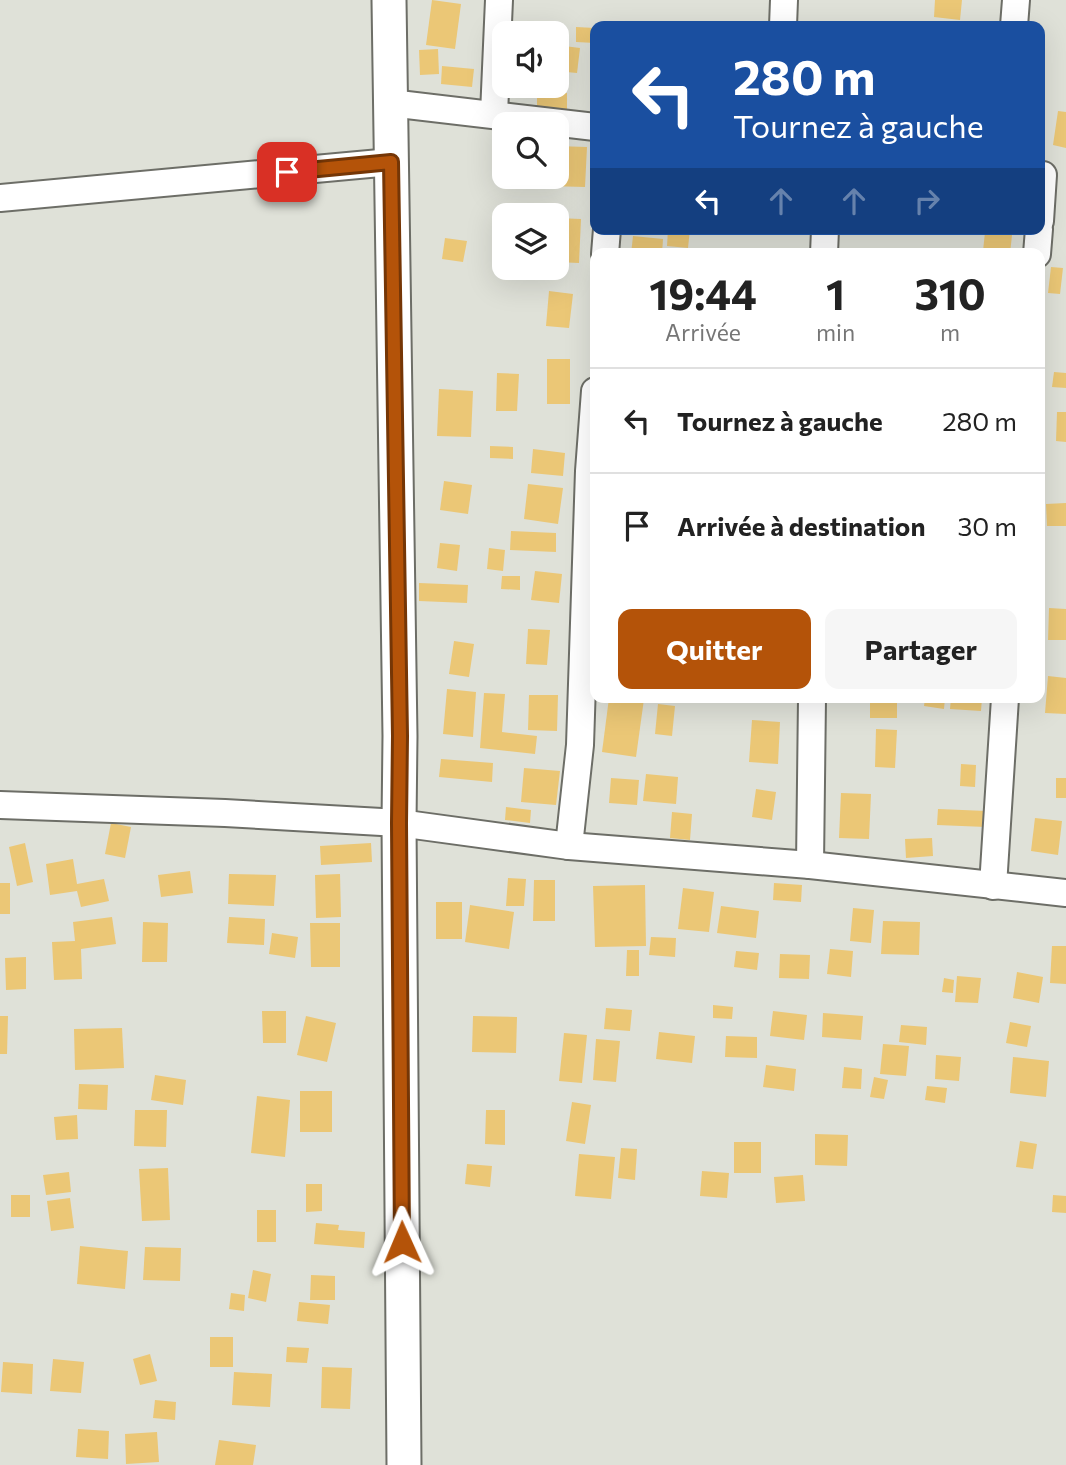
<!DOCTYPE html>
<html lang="fr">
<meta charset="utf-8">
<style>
body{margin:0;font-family:Commissioner,sans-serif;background:#f6f6f6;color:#222;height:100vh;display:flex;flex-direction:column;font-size:26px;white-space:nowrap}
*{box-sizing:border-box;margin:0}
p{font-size:23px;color:#767676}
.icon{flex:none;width:38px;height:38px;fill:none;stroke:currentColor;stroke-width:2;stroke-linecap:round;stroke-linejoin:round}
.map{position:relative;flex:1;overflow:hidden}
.drawer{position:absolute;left:590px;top:248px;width:455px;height:455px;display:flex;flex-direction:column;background:#fff;border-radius:14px;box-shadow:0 7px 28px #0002}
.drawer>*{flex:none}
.top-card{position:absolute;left:590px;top:21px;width:455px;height:214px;border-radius:14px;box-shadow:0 7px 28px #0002;background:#1a4fa0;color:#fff;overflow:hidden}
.fabs{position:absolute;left:492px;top:21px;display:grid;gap:14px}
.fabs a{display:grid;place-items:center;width:77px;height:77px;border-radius:14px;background:#fff;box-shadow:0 7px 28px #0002;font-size:35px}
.pin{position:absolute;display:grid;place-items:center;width:60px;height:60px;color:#fff;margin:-30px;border-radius:14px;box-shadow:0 4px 10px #0006}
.me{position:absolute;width:77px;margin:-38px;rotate:359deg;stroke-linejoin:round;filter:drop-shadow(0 0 5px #0008)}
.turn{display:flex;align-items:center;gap:24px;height:147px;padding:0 28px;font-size:32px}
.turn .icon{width:91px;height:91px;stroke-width:2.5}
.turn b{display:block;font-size:49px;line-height:60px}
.lanes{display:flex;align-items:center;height:66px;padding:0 28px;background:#0003;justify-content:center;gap:35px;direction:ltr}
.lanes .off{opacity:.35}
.eta{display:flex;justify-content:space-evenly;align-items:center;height:119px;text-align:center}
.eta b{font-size:42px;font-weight:700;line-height:49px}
.button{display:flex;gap:14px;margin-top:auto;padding:14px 28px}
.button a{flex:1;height:80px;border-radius:14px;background:#b45309;color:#fff;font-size:28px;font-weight:700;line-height:80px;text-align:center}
.button a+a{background:#f6f6f6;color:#222}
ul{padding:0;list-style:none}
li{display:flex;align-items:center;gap:21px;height:105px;padding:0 28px;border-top:2px solid #e0e0e0}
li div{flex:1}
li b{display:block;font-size:26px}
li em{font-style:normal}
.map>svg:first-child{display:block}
.building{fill:#ebc776}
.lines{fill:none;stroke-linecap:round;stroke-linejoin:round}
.minor-casing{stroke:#6d6e67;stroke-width:30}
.tertiary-casing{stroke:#6d6e67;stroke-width:37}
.minor{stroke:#fff;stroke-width:26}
.tertiary{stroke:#fff;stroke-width:33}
.route-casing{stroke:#753606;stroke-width:18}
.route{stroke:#b45309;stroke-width:12}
</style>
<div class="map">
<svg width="1066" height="1465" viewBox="0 0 1066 1465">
<rect width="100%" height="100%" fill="#dfe1d8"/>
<g class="building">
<polygon points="432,0 461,4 455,49 426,45"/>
<polygon points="935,0 962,0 960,20 934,17"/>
<polygon points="576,27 595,28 595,43 576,42"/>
<polygon points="556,45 580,48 577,73 556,71"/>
<polygon points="438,49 439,74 420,75 419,50"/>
<polygon points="591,51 595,51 595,104 590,104"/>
<polygon points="442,66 474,69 472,87 441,84"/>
<polygon points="567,93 567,109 537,109 537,94"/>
<polygon points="1058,111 1066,112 1066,148 1053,145"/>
<polygon points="556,146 587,147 585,187 512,185 512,177 556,177"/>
<polygon points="556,218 581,219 579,263 556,262"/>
<polygon points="668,229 690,229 688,248 667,246"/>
<polygon points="985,232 1012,235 1010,254 983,251"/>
<polygon points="633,236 663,239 662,254 631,254"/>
<polygon points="445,238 467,241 463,262 442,259"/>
<polygon points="1051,267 1063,268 1060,294 1048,293"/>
<polygon points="549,291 573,294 569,328 546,326"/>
<rect x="547" y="359" width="23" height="45"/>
<polygon points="1054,372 1066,373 1066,388 1052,387"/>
<polygon points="497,373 519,374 517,411 496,411"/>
<polygon points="439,389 473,391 471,437 437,436"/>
<polygon points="1057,412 1066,412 1066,442 1056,441"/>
<polygon points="490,446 513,447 513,459 490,458"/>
<polygon points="533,449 565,453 563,476 531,473"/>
<polygon points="444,481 472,485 468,514 440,510"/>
<polygon points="528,484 563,488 558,524 524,519"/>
<polygon points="1066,503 1066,526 1047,526 1046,504"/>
<polygon points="511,531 556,533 556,552 510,550"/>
<polygon points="440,543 460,545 457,571 437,568"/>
<polygon points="489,548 505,550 503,571 487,569"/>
<polygon points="535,571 562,574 559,603 531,600"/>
<polygon points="502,576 520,576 520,590 501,589"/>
<polygon points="419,583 468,585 467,603 419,601"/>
<polygon points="1049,608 1066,609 1066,640 1048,640"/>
<polygon points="528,629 550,630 547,665 526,664"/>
<polygon points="454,641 474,644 469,677 449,674"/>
<polygon points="1048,676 1066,678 1066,714 1045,713"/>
<polygon points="447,689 476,692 473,737 443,734"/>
<polygon points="484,693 505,694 502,732 537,736 535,754 480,748"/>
<polygon points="529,695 558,695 557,731 528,730"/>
<polygon points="609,698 644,699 636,757 602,752"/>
<polygon points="925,698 945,698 944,709 924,706"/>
<polygon points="951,698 982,698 981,711 950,709"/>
<rect x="870" y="700" width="27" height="18"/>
<polygon points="658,704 675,706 672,736 655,734"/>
<polygon points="752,720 780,722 778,764 749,762"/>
<polygon points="876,729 897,730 895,768 875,767"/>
<polygon points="441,759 493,763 492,782 439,777"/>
<polygon points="961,764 976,765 975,787 960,786"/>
<polygon points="524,768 560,771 556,805 521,802"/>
<polygon points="646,774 678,777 676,804 643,801"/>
<polygon points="611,778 639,780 637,805 609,803"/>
<rect x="1056" y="778" width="10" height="20"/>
<polygon points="756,789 776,792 772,820 752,817"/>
<polygon points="841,793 871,794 869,839 839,838"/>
<polygon points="506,807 531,810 530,823 505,820"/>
<polygon points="938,809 987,811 986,827 937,825"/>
<polygon points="672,812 692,814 690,840 670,838"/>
<polygon points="1035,818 1062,821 1058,855 1031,851"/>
<polygon points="111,823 131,827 125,858 105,854"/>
<polygon points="932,838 933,856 906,858 905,839"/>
<polygon points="25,843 33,882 17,886 9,847"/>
<polygon points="371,843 372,862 321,865 320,846"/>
<polygon points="73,859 77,884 104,879 109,901 81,907 77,891 50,895 46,864"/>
<polygon points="190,871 193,893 161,897 158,875"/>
<polygon points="229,874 276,875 274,906 228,904"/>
<polygon points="340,874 341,917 316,918 315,875"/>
<polygon points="508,878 526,879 524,906 506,906"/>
<polygon points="534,880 555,880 555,921 533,921"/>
<rect x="0" y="883" width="10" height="31"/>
<polygon points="774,883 802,885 801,902 773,900"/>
<polygon points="645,885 646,946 595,947 593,886"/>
<polygon points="683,888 714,892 709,932 678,929"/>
<rect x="436" y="902" width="26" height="37"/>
<polygon points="470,905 514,912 509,949 465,942"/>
<polygon points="721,906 759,911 756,938 717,933"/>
<polygon points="853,908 874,910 871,943 850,941"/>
<polygon points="112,917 116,944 81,949 82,979 54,980 52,942 75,941 73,922"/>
<polygon points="229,917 265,919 264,945 227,943"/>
<polygon points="883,921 920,922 919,955 881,954"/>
<polygon points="143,922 168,923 167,962 142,962"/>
<polygon points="310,923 340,923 340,967 311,967"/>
<polygon points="272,933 298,937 295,958 269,954"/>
<polygon points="651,937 676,938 675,957 649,955"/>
<polygon points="1052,946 1066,946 1066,984 1050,983"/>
<polygon points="830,949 853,951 851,977 827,974"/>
<polygon points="627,950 639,950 639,976 626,976"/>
<polygon points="736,951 759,953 757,970 734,967"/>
<polygon points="780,954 810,955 809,979 779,978"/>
<polygon points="26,957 26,989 6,990 5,958"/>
<polygon points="1017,972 1043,977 1039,1003 1013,998"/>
<polygon points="957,976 981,978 978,1003 955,1002"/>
<polygon points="944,978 954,980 953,993 942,992"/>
<polygon points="713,1005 733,1007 732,1019 713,1018"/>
<polygon points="606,1008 632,1010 630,1031 604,1029"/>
<polygon points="262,1011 286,1011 286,1043 263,1043"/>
<polygon points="773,1011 807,1015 804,1040 770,1036"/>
<polygon points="823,1013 863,1016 861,1040 822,1037"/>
<polygon points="0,1016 8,1016 7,1054 0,1054"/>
<polygon points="306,1016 336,1023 327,1062 297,1055"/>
<polygon points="473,1016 517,1017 516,1053 472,1052"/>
<polygon points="1010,1022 1031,1026 1027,1047 1006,1043"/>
<polygon points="901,1025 927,1027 926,1045 899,1042"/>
<polygon points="122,1028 124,1068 75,1070 74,1029"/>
<polygon points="659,1032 695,1036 692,1063 656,1059"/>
<polygon points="564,1033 587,1035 582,1083 559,1081"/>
<polygon points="726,1036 757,1037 757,1058 725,1057"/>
<polygon points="596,1039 620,1041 616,1082 593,1080"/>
<polygon points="883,1044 909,1046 906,1076 880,1074"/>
<polygon points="936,1055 961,1057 959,1081 935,1079"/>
<polygon points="1013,1057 1049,1061 1046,1097 1010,1093"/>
<polygon points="766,1065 796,1069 794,1091 763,1087"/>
<polygon points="844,1067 862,1069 861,1089 842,1088"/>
<polygon points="155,1075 186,1080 183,1105 151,1100"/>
<polygon points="874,1077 888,1080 884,1099 870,1097"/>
<polygon points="79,1084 108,1085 107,1110 78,1109"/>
<polygon points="927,1086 947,1088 945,1103 925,1100"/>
<rect x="300" y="1091" width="32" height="41"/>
<polygon points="257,1096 290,1100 285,1157 251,1153"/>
<polygon points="572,1102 591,1105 585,1144 566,1141"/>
<polygon points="135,1110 167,1110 166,1147 134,1146"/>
<polygon points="486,1110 505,1110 505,1145 485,1144"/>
<polygon points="77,1115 78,1139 56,1140 54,1117"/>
<polygon points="815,1134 848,1135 847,1166 815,1165"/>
<polygon points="1020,1141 1037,1144 1033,1169 1016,1167"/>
<rect x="734" y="1142" width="27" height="31"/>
<polygon points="621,1148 637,1149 635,1180 618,1178"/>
<polygon points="579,1154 615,1157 611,1199 575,1196"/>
<polygon points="467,1164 492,1166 490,1187 465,1184"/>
<polygon points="168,1168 170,1220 142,1221 139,1169"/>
<polygon points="702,1171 729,1173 727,1198 700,1196"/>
<polygon points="69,1172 71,1192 46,1195 43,1175"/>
<polygon points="803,1175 805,1201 776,1203 774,1177"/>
<polygon points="306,1184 322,1184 322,1211 306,1212"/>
<rect x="11" y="1195" width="19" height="22"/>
<polygon points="1053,1195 1066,1196 1066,1213 1052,1212"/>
<polygon points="70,1198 74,1228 51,1231 47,1201"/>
<rect x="257" y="1210" width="19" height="32"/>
<polygon points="316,1223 339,1225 338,1230 365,1232 364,1248 314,1244"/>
<polygon points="80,1246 128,1251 125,1289 77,1284"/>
<polygon points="145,1247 181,1248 180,1281 143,1280"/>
<polygon points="253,1270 271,1274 266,1302 248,1298"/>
<polygon points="311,1275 335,1276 335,1300 310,1300"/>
<polygon points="231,1293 245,1295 244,1311 229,1309"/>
<polygon points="299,1302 330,1305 328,1324 297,1321"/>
<rect x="210" y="1337" width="23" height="30"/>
<polygon points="287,1347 309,1348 307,1363 286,1362"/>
<polygon points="150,1354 157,1381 140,1385 133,1359"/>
<polygon points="53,1359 84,1362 81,1393 50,1391"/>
<polygon points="3,1362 33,1364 32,1394 1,1392"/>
<polygon points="322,1367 352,1368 350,1409 321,1408"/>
<polygon points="234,1372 272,1374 270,1407 232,1405"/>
<polygon points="155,1400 176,1402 175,1420 153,1418"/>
<polygon points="78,1429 109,1431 108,1459 76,1457"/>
<polygon points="157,1432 159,1462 126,1464 125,1434"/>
<polygon points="219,1440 256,1445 253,1465 215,1465"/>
</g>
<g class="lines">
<g class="minor-casing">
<g id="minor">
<polyline points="783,26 784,0"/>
<polyline points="1014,26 1016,0"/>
<polyline points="390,103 595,127"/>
<polyline points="494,114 499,0"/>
<polyline points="0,198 391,162"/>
<polyline points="1040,221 1043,175"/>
<polyline points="605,254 607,229"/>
<polyline points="824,254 825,229"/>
<polyline points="1037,254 1039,229"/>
<polyline points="0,805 225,813 399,823 569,846 810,865 1066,893"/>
<polyline points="569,846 580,745 589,471 595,391"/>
<polyline points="810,865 812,698"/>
<polyline points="993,886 1005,698"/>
</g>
</g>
<g class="tertiary-casing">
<polyline id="tertiary" points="389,0 400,736 399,823 404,1465"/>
</g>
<use href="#minor" class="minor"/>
<use href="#tertiary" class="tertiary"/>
</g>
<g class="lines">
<g class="route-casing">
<polyline id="route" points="287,172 391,162 400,736 399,823 402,1242"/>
</g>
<use href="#route" class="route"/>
</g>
</svg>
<div class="fabs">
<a><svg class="icon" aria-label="sound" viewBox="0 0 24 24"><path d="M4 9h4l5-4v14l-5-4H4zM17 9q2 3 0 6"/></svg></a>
<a><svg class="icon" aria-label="search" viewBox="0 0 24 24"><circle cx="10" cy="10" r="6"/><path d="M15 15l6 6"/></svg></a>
<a><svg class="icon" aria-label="layers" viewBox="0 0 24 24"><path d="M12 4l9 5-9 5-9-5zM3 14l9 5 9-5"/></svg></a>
</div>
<div class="pin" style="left:287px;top:172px;background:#d93025"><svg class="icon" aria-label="arrive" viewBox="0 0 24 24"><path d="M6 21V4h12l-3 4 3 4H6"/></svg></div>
<svg class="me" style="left:402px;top:1242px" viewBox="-20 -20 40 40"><path d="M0-17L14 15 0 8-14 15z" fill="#b45309" stroke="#fff" stroke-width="4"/></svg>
<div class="top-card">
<div class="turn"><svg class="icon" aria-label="left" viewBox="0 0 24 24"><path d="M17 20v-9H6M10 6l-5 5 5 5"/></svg><div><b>280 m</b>Tournez à gauche</div></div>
<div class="lanes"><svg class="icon" aria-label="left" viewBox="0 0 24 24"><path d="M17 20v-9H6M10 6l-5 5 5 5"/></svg><svg class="icon off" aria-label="ahead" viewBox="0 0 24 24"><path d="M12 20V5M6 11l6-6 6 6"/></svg><svg class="icon off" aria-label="ahead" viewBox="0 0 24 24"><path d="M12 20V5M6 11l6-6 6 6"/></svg><svg class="icon off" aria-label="right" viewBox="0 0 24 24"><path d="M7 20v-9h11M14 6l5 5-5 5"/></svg></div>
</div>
<section class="drawer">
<div class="eta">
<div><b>19:44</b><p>Arrivée</p></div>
<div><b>1</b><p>min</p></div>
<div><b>310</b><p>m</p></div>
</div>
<ul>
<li><svg class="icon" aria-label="left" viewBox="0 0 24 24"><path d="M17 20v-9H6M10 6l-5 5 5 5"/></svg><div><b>Tournez à gauche</b></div><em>280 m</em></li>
<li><svg class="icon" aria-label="arrive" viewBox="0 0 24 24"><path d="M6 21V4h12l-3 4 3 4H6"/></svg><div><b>Arrivée à destination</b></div><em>30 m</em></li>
</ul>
<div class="button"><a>Quitter</a><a>Partager</a></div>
</section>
</div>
